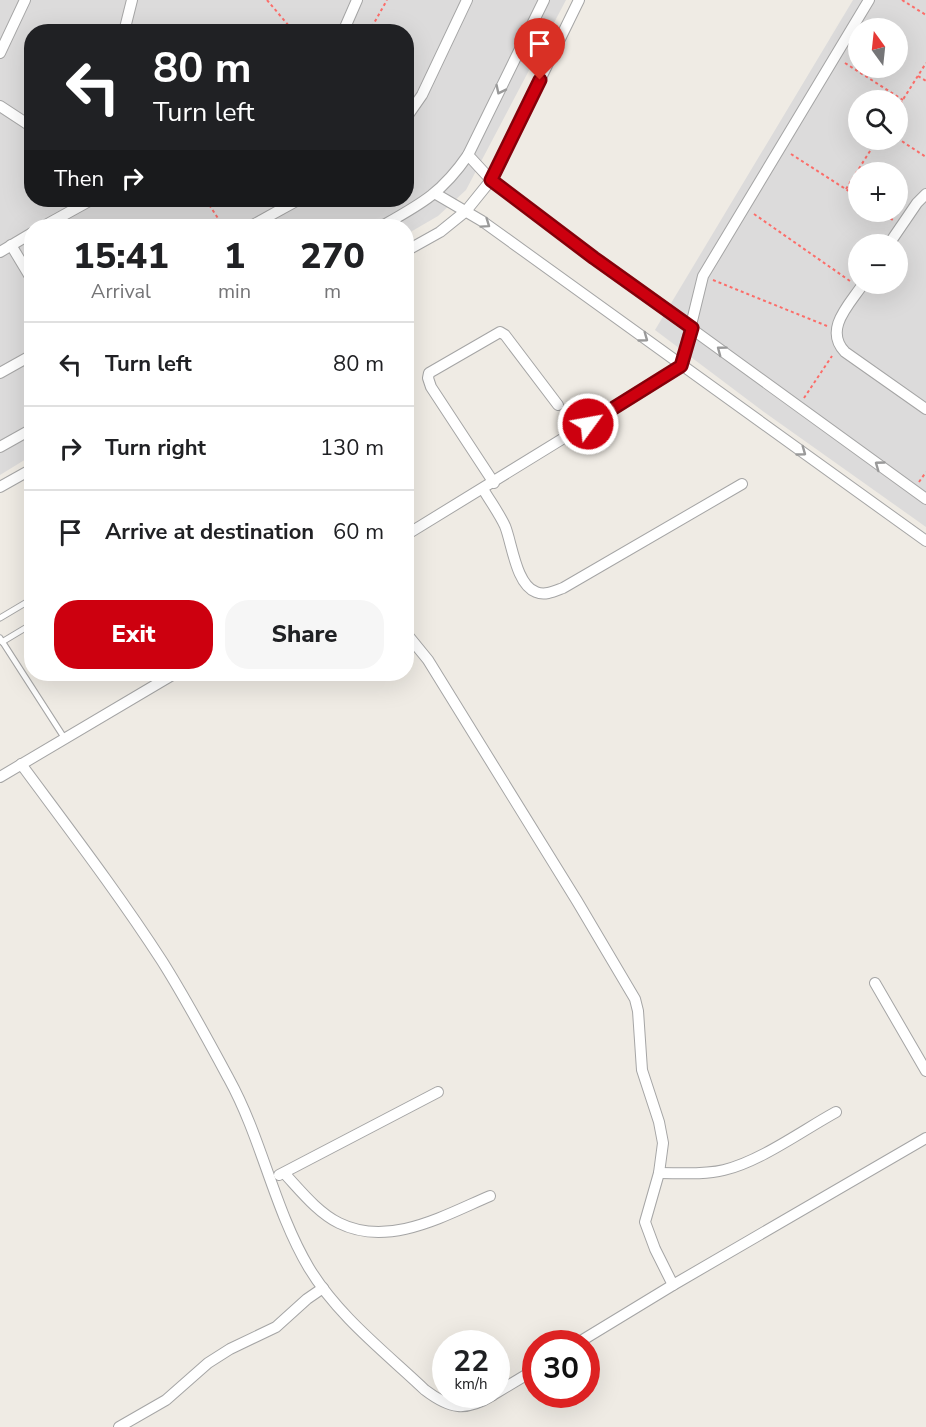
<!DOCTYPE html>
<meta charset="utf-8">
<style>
body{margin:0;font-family:"Nunito Sans",sans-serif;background:#f6f6f6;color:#202124;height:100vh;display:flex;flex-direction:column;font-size:22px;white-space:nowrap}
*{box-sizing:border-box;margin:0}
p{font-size:20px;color:#757577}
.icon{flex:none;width:33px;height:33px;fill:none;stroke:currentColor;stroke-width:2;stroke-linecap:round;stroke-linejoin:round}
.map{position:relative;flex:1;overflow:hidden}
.sheet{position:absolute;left:24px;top:219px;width:390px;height:462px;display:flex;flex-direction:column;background:#fff;border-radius:24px;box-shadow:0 6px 24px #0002}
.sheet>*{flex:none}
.guide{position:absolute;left:24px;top:24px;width:390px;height:183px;border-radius:24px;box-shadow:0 6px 24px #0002;background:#202124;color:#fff;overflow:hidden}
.needle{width:39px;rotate:345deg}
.fabs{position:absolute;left:848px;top:18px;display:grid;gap:12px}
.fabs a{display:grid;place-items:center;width:60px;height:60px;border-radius:50%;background:#fff;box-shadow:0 6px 24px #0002;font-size:30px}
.speed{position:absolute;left:432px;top:1330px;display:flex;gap:12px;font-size:30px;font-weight:700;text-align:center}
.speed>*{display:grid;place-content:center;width:78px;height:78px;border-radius:50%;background:#fff;box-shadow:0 6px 24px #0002;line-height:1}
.speed small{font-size:15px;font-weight:400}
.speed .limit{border:9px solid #d22;background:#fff;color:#111}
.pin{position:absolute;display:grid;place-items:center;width:51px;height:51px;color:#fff;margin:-62px -26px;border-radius:50% 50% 50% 0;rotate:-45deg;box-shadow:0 0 6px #0007}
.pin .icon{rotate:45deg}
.me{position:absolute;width:66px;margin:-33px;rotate:58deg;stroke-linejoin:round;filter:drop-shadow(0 0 4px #0008)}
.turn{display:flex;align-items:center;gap:21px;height:126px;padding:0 30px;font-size:27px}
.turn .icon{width:78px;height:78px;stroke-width:2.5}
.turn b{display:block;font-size:42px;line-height:51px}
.then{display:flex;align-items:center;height:57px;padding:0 30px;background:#0003;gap:12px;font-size:22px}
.eta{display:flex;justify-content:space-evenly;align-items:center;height:102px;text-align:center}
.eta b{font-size:36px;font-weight:800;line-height:42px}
.primary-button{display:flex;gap:12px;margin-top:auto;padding:12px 30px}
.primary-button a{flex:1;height:69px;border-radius:24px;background:#cd000f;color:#fff;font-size:24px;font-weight:800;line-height:69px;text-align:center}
.primary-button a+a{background:#f6f6f6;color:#202124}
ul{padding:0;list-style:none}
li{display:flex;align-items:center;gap:18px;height:84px;padding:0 30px;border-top:2px solid #e0e0e0}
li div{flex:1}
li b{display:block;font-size:22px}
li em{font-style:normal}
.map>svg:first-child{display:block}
.residential{fill:#dcdbdb;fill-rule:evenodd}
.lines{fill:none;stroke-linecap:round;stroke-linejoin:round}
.service-casing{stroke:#a5a5a5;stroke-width:7}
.minor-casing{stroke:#a5a5a5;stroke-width:12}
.path{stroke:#fc6d69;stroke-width:2;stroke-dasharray:3 3;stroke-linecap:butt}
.service{stroke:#fff;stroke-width:5}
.minor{stroke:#fff;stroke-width:10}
.oneway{stroke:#9a9a9a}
.route-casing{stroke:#85000a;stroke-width:15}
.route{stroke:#cd000f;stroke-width:10}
</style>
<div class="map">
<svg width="926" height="1427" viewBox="0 0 926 1427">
<rect width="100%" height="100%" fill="#efebe4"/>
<g class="residential">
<path d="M0,0H566L466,190L438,216L407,234L406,226H32L31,456L0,475ZM32,32H406V200H32Z"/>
<path d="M853,0H926V527L764,412L655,330ZM858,28H897V68H858ZM858,100H897V140H858ZM858,172H897V212H858ZM858,244H897V284H858Z"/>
</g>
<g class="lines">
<g class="service-casing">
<g id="service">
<polyline points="0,618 32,599"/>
<polyline points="0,638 65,739"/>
<polyline points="2,642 32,624"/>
</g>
</g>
<g class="minor-casing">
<g id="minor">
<polyline points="124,32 132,0"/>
<polyline points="343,32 357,0"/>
<polyline points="0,53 25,0"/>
<polyline points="0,106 32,127"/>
<polyline points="406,118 422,95 467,0"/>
<polyline points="468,155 491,180 594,258 926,499"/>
<polyline points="436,194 482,221 926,541"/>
<polyline points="44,226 91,200"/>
<polyline points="251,226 298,200"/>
<path d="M382,226C421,204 442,193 468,155L544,0"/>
<polyline points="889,244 917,203 926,194"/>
<polyline points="11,245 32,280"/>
<polyline points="406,251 440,232 466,211 491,180 579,0"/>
<polyline points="0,252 32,233"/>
<path d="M863,284C850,304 823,329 845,352L926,409"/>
<polyline points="0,373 32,355"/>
<polyline points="0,447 32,429"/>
<polyline points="494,483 431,387 428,378 429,373 500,332 505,335 558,405"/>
<polyline points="0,487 32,469"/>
<path d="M483,489C490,501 499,513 505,526C512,543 516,585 536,592C545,596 555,591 563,588L742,484"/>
<polyline points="406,535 681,366 703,276 869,0"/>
<polyline points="406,633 428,660 577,901 635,999 638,1011 642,1070 659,1122 663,1143 659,1173 645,1222 655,1249 673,1285"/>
<path d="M21,764C69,829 118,893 162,961C186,999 208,1040 229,1079C262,1139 274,1209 309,1268C338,1316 385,1352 425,1390C450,1409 465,1412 493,1395"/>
<polyline points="0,777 174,674"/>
<polyline points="875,983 926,1071"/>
<path d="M284,1173C300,1190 317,1212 339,1223C389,1248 445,1215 490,1196"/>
<path d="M659,1173C680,1173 704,1175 724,1170C761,1161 803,1130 836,1112"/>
<polyline points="279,1175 438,1092"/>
<polyline points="576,1344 673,1285 926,1138"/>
<polyline points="496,1393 536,1369"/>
<polyline points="119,1427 166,1400 208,1363 230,1349 276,1327 307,1299 323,1288"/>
</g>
</g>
<g class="path">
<polyline points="267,0 294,32"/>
<polyline points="902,0 926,15"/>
<polyline points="369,32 387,0"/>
<polyline points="845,63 903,100"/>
<polyline points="918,76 926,81"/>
<polyline points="25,108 32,101"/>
<polyline points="897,109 926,63"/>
<polyline points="897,138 926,157"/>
<polyline points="791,154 858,197"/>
<polyline points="846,189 877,140"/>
<polyline points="206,200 223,226"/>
<polyline points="880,212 893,220"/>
<polyline points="754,214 850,281"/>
<polyline points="713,280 827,326"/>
<polyline points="804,398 832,356"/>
<polyline points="919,482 926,472"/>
</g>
<use href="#service" class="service"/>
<use href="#minor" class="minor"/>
</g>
<defs><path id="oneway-chevron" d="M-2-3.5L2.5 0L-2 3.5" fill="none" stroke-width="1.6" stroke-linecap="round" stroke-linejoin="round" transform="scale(1.5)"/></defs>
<g class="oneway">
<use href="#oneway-chevron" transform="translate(500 90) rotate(116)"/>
<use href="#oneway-chevron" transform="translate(486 224) rotate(35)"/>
<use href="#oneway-chevron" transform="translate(644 338) rotate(36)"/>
<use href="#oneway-chevron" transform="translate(721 350) rotate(-143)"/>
<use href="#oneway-chevron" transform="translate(802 452) rotate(36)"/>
<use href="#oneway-chevron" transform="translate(879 465) rotate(-144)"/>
</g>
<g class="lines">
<g class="route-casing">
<polyline id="route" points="540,80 491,180 594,258 692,328 681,366 588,424"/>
</g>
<use href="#route" class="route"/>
</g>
</svg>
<div class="fabs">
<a><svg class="needle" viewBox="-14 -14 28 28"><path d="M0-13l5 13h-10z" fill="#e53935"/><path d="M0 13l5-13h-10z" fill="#757577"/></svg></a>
<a><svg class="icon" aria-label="search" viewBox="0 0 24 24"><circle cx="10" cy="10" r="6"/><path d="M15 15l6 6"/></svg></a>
<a>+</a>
<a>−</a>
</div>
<div class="speed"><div>22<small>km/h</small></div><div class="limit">30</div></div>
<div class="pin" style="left:540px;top:80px;background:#d93025"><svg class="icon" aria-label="arrive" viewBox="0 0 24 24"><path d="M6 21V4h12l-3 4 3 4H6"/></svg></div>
<svg class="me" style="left:588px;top:424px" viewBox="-20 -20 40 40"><circle r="17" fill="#cd000f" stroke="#fff" stroke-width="3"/><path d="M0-11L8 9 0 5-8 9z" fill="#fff"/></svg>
<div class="guide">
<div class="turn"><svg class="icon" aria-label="left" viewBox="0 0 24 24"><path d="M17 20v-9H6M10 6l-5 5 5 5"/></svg><div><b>80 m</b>Turn left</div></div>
<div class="then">Then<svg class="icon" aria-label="right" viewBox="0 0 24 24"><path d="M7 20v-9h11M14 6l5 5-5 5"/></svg></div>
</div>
<section class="sheet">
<div class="eta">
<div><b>15:41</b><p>Arrival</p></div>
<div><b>1</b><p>min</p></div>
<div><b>270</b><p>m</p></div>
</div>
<ul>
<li><svg class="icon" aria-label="left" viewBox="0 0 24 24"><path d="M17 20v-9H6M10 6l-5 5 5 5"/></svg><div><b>Turn left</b></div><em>80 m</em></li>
<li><svg class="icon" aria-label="right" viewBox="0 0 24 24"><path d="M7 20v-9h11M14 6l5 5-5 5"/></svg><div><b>Turn right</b></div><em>130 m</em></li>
<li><svg class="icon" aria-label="arrive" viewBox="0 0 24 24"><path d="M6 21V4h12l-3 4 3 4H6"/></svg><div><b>Arrive at destination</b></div><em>60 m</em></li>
</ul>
<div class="primary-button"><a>Exit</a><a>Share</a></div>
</section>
</div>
